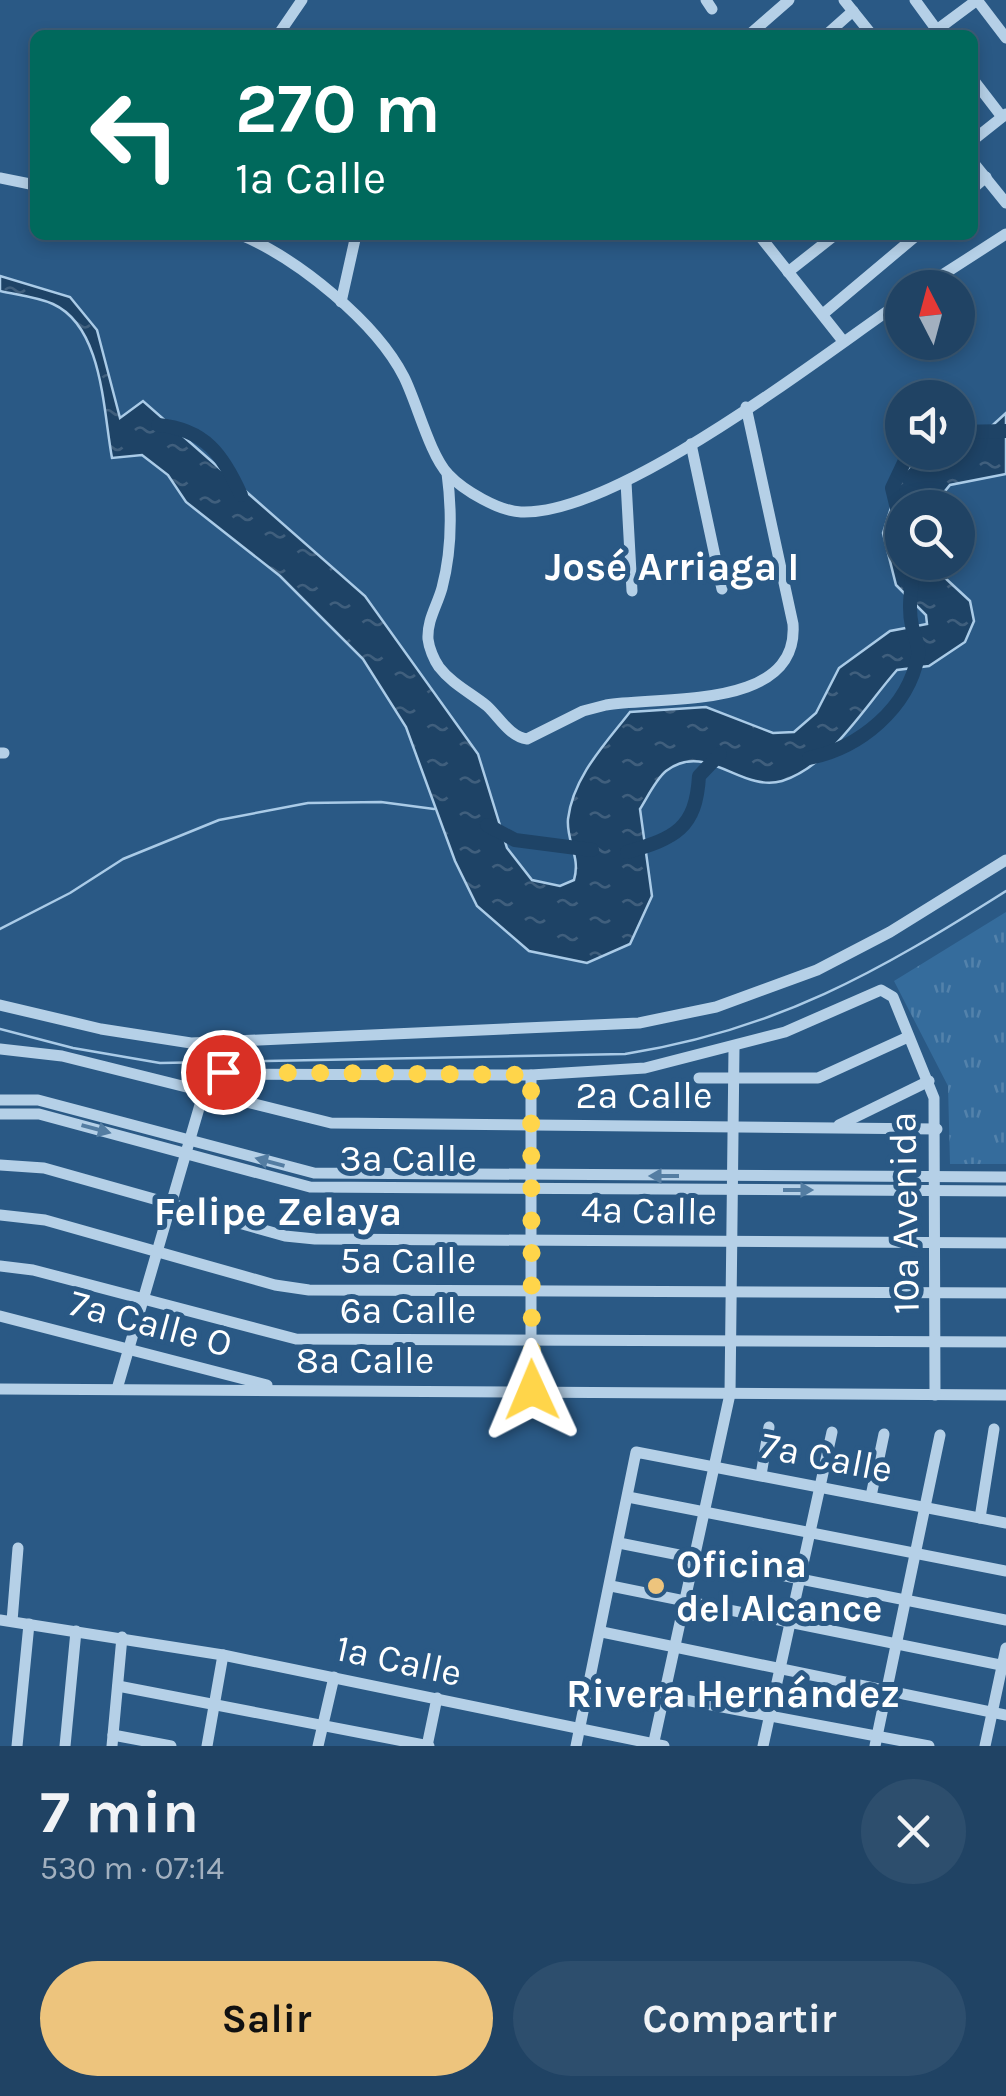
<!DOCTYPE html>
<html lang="es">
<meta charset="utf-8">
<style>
body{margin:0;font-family:Karla,sans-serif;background:#2d4e6d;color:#f1f3f6;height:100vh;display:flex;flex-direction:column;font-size:38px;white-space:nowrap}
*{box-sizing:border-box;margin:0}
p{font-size:32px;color:#a2b0bf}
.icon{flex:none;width:55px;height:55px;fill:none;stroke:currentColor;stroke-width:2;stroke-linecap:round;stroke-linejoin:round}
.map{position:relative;height:1746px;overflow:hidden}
.drawer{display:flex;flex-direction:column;background:#204364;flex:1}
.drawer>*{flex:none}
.guide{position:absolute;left:30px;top:30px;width:948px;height:210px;border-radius:15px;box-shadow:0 5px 15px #0003,0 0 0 2px #3d5c78;background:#00695c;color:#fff;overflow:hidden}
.needle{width:65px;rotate:354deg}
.tools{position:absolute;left:885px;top:270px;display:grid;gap:20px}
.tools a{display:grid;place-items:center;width:90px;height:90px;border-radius:50%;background:#204364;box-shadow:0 5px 15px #0003,0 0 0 2px #3d5c78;font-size:50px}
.pin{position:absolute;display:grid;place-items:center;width:85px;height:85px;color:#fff;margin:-42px;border:5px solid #fff;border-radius:50%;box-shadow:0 2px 10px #0007}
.me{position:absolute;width:110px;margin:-55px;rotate:359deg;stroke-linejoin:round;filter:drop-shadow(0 0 8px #0008)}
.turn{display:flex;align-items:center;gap:35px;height:210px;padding:0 40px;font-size:45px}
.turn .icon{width:130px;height:130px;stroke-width:2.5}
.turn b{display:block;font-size:70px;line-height:85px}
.round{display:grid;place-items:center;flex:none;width:105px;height:105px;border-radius:52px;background:#2d4e6d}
.summary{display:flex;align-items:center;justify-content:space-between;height:170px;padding:0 40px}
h1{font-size:60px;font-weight:700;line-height:75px}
.primary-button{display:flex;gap:20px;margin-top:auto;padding:20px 40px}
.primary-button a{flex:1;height:115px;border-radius:60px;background:#edc47d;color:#111;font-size:40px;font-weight:700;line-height:115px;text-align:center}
.primary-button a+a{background:#2d4e6d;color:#f1f3f6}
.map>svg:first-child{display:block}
.park{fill:url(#park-tufts)}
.water{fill:url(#water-ripples);stroke:#aacbe7;stroke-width:2.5}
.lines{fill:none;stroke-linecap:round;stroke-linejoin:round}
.stream{stroke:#aacbe7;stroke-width:2.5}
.river{stroke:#1e4366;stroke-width:14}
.minor{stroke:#b5d0e7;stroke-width:11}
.oneway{fill:#547da2}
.route{stroke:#ffd54a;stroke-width:18;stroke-dasharray:0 32.4}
.poi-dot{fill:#edc47d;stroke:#2a5985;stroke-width:4}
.labels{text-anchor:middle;stroke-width:10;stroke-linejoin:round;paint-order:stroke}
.street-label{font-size:38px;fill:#fff;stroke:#2a5985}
.poi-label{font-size:38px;font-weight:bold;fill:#fff;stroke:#2a5985;text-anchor:start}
.neighbourhood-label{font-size:40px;font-weight:bold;fill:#fff;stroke:#2a5985}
</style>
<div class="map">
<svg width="1006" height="1746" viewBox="0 0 1006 1746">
<defs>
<pattern id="park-tufts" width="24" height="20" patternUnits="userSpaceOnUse" patternTransform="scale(2.5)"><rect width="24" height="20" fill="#356c9c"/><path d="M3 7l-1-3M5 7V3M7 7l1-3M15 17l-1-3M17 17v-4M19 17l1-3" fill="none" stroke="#5382ab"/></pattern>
<pattern id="water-ripples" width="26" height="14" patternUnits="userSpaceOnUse" patternTransform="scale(2.5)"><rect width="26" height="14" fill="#1e4366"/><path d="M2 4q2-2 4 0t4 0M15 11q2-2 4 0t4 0" fill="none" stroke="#405f7d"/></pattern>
</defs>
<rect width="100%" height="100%" fill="#2a5985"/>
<polygon class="park" points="1006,912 1006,1164 950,1164 948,1086 894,981"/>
<path class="water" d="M0,276L70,297L97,330L120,418L143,401L365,596L478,754L507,848L532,880L560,886L574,880C581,856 566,842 568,819C573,777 605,744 630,712L706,707L773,733L794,732L816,713L839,668L890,631L927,624L926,615L896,585L883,533L901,476L923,453L958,452V435L983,434L1006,413V474L950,485L932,507L902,508V562L929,563L970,601L974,621L965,642L929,666L897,670C865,706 830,766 782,781C741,793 706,740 666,771C656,779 647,798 640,809L652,896L630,944L587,963L529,951L477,906L455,861L406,727L363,659L280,576L186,502L168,475L142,455L112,458C103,410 103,327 53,304C37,297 17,295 0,291Z"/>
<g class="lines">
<g class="stream">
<polyline points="0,929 70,893 123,859 219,820 308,803 381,802 434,809"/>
<path d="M0,1029L73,1048L160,1063L625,1054C777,1030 878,972 1006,891"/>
</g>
<g class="river">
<path d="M158,425C205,429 223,455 241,495"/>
<polyline points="958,432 1006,431"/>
<polyline points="902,529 892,488 909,452"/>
<path d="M809,758C860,748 908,708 918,656C920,647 914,635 912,626C907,605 913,583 913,562"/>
<polyline points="487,825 515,840 592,850"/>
<path d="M627,852C675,838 696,829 699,776L720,754"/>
</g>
<g class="minor">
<polyline points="706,0 712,9"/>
<polyline points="844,0 872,35"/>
<polyline points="915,0 939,33"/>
<polyline points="977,0 1006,38"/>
<polyline points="278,35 302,0"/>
<polyline points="749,35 789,0"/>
<polyline points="826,35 853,11"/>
<polyline points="930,35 977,0"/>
<polyline points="972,78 1002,117"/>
<polyline points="972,141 1006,114"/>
<polyline points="972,161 1006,203"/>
<polyline points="0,178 35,185"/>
<polyline points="972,189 986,177"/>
<path d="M241,235C298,259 376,322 404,377C417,403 430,455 448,474C464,491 499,511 521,512C617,516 820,357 902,301"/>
<polyline points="759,235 843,341"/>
<polyline points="788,272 835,235"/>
<polyline points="922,288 1006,234"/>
<polyline points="341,302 356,235"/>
<polyline points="823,314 917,235"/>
<polyline points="691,444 722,589"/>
<path d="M447,473C452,511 452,550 442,588C437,606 427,620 428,639C429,648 434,660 439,667C452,684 471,693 487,706C499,717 510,737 527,739L583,711L606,705C665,696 799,710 793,624L746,407"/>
<polyline points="626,482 632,591"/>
<polyline points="0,753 4,753"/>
<polyline points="0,1005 101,1029 191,1043 639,1023 716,1007 817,970 890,932 1006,860"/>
<polyline points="0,1049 62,1056 331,1123 937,1129"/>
<polyline points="531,1075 531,1390"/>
<polyline points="699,1078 818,1078 908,1037"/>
<polyline points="0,1100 38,1100 314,1173 1006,1177"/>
<polyline points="0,1114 39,1114 310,1187 1006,1191"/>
<polyline points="839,1125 929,1081"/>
<polyline points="0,1165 44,1168 285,1236 315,1239 1006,1243"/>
<polyline points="0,1215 45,1220 275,1285 309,1290 1006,1293"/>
<polyline points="0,1266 33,1270 296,1339 1006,1342"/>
<polyline points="0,1316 267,1385"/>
<polyline points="0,1389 1006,1395"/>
<polyline points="117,1389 209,1074 531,1075 645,1068 785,1032 881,990 893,997 934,1098 935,1395"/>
<polyline points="761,1475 769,1427"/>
<polyline points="871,1496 884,1434"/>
<polyline points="628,1497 1006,1571"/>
<polyline points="980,1518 994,1429"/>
<polyline points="619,1543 1006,1620"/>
<polyline points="611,1586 1006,1666"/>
<polyline points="0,1620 223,1655 664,1746"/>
<polyline points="12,1621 18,1548"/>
<polyline points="602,1632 1006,1715"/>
<polyline points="118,1686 429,1746"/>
<polyline points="664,1696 929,1746"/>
<polyline points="113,1735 171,1746"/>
<polyline points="17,1746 29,1624"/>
<polyline points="65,1746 76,1631"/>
<polyline points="112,1746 122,1637"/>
<polyline points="207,1746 223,1655"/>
<polyline points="318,1746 334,1677"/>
<polyline points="427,1746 437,1698"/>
<polyline points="576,1746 636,1452 1006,1523"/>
<polyline points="653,1746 730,1394 734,1048"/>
<polyline points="763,1746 832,1432"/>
<polyline points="875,1746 940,1435"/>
<polyline points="985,1746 1006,1648"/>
</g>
</g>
<defs><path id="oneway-solid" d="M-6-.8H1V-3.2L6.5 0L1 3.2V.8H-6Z" transform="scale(2.5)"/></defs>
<g class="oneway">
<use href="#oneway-solid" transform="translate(96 1129) rotate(15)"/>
<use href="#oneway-solid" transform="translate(270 1162) rotate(-165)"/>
<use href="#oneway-solid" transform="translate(664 1176) rotate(-180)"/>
<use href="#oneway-solid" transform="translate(798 1190)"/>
</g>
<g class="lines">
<polyline class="route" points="223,1072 531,1075 532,1390"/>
</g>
<circle class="poi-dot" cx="656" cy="1586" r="10"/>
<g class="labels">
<g class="street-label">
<text x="644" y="1108">2a Calle</text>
<text x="408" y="1171">3a Calle</text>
<text transform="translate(649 1210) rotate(1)" y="13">4a Calle</text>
<text transform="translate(904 1213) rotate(-91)" y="13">10a Avenida</text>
<text x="408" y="1273">5a Calle</text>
<text x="408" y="1323">6a Calle</text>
<text transform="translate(151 1323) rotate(15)" y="13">7a Calle O</text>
<text x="365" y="1373">8a Calle</text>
<text transform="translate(827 1457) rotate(11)" y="13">7a Calle</text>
<text transform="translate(399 1660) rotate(12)" y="13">1a Calle</text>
</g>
<g class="poi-label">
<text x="676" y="1577">Oficina<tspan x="676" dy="44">del Alcance</tspan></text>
</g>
<g class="neighbourhood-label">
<text x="672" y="580">José Arriaga I</text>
<text x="278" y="1225">Felipe Zelaya</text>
<text x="733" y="1707">Rivera Hernández</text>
</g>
</g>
</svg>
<div class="tools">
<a><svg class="needle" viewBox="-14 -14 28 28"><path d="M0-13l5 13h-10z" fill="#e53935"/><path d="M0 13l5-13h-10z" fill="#a2b0bf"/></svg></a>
<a><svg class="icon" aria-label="sound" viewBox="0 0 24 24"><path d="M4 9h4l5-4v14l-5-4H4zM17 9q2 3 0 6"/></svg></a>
<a><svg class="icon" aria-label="search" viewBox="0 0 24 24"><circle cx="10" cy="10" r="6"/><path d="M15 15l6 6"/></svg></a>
</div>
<div class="pin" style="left:223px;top:1072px;background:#d93025"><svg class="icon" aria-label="arrive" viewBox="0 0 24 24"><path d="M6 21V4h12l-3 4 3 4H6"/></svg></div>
<svg class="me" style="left:532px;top:1390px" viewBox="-20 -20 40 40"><path d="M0-17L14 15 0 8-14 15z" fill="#ffd54a" stroke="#fff" stroke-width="4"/></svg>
<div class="guide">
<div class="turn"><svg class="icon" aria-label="left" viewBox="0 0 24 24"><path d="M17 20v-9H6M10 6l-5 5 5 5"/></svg><div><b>270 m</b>1a Calle</div></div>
</div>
</div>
<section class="drawer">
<div class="summary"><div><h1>7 min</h1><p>530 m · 07:14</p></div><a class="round"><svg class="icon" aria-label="close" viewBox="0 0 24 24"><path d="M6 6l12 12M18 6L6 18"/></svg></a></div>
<div class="primary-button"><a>Salir</a><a>Compartir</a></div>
</section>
